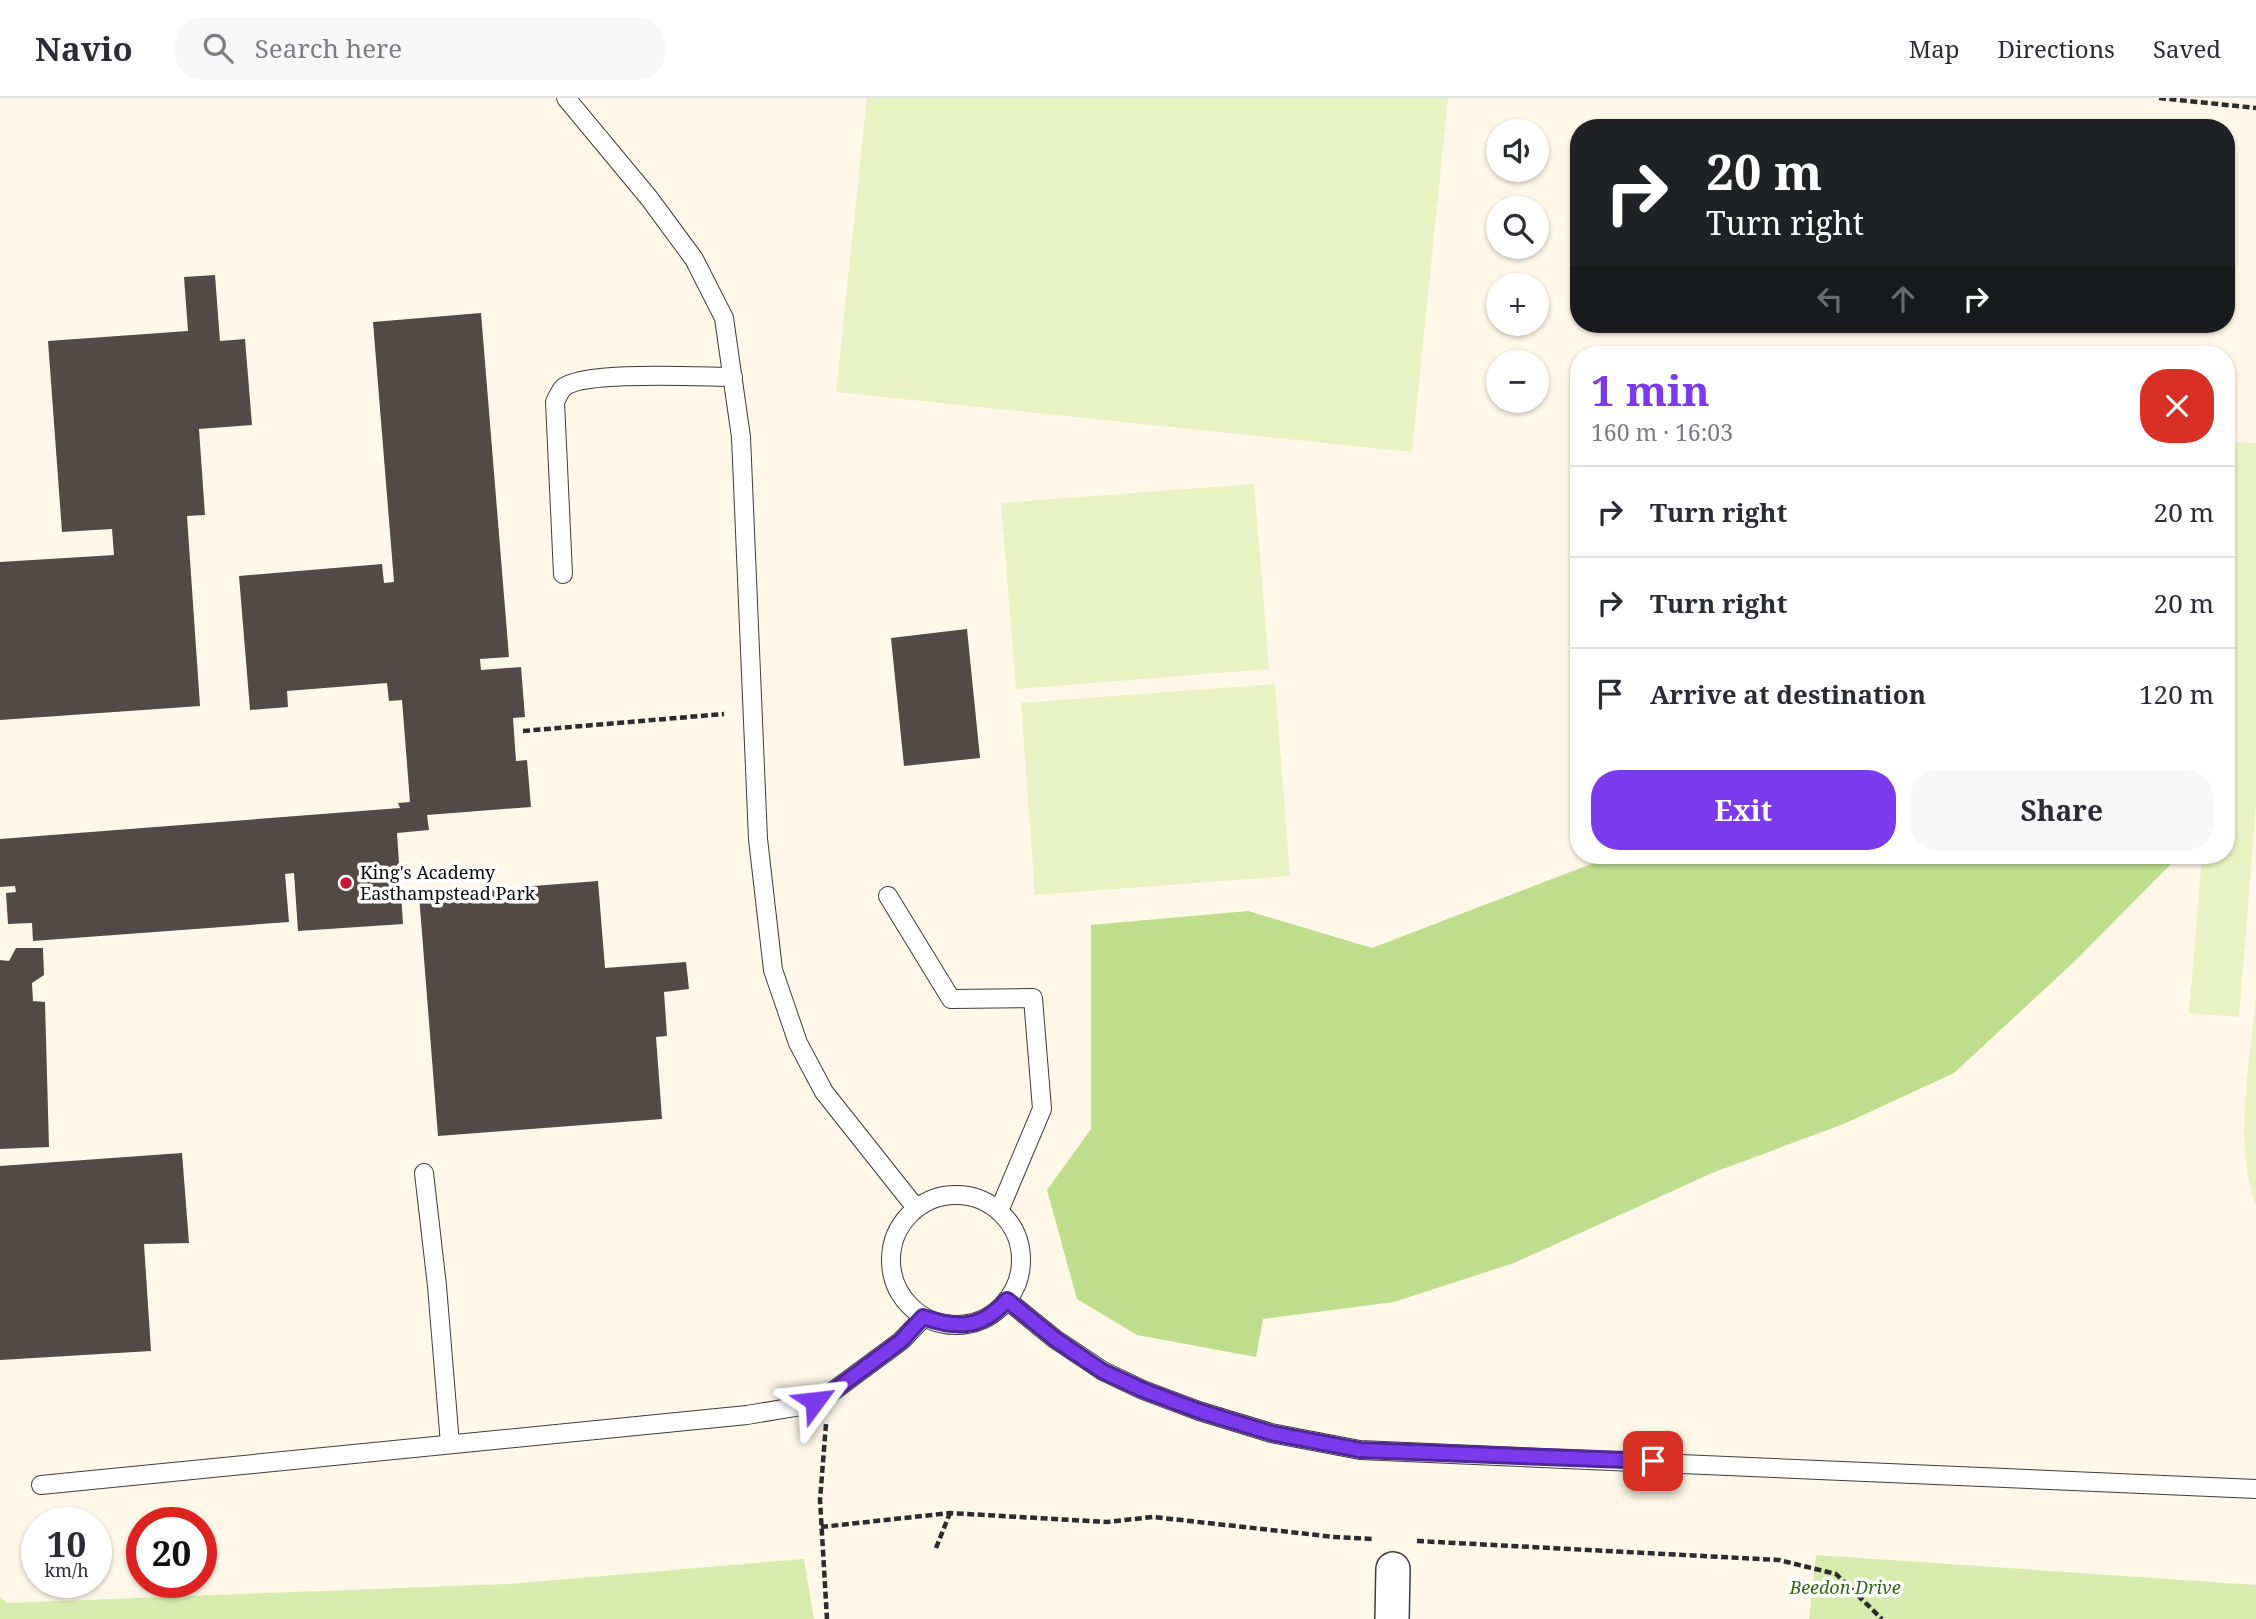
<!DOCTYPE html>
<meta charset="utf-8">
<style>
body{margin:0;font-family:"Noto Serif",serif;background:#f7f7f7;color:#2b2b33;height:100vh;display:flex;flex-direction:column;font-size:26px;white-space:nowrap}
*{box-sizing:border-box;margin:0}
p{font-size:23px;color:#7c7c81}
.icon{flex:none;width:38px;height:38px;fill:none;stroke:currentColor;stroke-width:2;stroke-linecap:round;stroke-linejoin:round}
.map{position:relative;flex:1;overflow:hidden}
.panel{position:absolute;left:1570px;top:248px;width:665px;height:518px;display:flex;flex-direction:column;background:#fff;border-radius:28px;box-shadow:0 2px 5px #0004}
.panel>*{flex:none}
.top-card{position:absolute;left:1570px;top:21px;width:665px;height:214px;border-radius:28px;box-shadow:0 2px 5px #0004;background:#202124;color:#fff;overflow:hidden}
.tools{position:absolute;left:1486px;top:21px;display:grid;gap:14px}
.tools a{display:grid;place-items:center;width:63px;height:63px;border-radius:50%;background:#fff;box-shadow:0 2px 5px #0004;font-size:35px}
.speed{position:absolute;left:21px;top:1409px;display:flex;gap:14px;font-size:35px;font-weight:700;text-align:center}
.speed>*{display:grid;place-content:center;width:91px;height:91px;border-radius:50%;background:#fff;box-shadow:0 2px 5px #0004;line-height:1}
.speed small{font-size:18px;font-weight:400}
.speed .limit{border:10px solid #d22;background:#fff;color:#111}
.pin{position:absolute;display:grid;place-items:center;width:60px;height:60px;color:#fff;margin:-30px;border-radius:14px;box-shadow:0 4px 10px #0006}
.me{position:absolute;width:77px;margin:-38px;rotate:60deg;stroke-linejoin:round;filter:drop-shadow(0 0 5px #0008)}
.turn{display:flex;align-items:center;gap:24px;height:147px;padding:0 21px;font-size:32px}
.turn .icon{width:91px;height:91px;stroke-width:2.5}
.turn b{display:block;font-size:49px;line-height:60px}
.lanes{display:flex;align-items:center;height:66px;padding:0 21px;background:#0003;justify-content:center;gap:35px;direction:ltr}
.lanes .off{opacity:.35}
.round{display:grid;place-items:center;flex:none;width:74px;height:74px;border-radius:28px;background:#f7f7f7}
.headline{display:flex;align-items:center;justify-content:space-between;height:119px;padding:0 21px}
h1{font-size:42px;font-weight:700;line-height:52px;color:#7c3aed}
.cta{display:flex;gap:14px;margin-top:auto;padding:14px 21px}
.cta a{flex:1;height:80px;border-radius:28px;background:#7c3aed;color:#fff;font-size:28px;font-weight:700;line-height:80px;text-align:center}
.cta a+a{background:#f7f7f7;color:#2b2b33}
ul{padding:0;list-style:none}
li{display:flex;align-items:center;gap:21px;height:91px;padding:0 21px;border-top:2px solid #e1e1e2}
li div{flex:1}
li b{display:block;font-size:26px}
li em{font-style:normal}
header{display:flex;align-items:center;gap:42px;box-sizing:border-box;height:98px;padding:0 35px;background:#fff;border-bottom:2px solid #e1e1e2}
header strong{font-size:33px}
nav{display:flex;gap:38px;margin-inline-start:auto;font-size:24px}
.search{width:490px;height:63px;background:#f7f7f7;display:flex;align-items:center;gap:18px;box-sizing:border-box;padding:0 24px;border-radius:28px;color:#7c7c81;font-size:26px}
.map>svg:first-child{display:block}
.green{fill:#d8ebaf}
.forest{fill:#bedd8d}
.pitch{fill:#e9f2c2}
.building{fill:#544946}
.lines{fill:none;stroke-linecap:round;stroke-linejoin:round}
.lane-casing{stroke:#3d3d3d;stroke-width:20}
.street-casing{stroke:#3d3d3d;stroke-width:36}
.path{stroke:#2c2c2c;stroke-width:4.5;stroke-dasharray:7 3.5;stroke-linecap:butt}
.lane{stroke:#fff;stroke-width:18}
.street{stroke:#fff;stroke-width:33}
.route-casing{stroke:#51269a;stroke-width:18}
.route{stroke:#7c3aed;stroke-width:12}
.poi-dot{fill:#c31a3c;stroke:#fff;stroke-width:2.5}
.labels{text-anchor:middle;stroke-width:7;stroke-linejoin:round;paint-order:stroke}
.poi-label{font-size:18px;fill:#0a0a0a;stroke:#fff;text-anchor:start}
.park-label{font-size:18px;font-style:italic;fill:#346517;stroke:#fff}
</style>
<header>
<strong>Navio</strong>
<div class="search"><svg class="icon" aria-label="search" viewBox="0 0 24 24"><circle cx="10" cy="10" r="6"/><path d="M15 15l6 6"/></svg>Search here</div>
<nav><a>Map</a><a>Directions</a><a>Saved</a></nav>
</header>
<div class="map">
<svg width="2256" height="1521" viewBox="0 0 2256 1521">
<rect width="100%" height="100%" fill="#fff7e8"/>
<g class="green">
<polygon points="1816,1457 2256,1487 2256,1521 1809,1521"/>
<polygon points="804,1461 814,1521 0,1521 0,1499 7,1505 507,1486"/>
</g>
<polygon class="forest" points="1612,758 2179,758 2075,863 1954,975 1846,1025 1712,1075 1514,1165 1394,1204 1263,1221 1256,1259 1137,1237 1077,1201 1047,1092 1091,1031 1091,827 1248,813 1372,850"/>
<g class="pitch">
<polygon points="867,0 1448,0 1412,354 836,294"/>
<polygon points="2236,344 2256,345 2256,707 2239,919 2189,915 2202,758 2226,758 2226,469"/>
<polygon points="1254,386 1269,571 1016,591 1001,405"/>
<polygon points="1275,586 1290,778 1035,797 1021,605"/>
<path d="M2256,899V1108C2233,1045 2250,965 2256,899Z"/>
</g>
<g class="building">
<polygon points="215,177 220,243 245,241 252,327 199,331 205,417 187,418 200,608 0,622 0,464 114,457 112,431 62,434 48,243 188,233 184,179"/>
<polygon points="481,215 509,559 480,561 481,572 521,569 525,619 513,620 516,663 527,662 531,709 427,717 429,732 397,735 403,826 298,833 294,775 285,776 289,824 33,843 32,825 8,826 6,795 16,794 15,788 0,789 0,741 400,710 398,705 410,704 402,602 389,603 387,585 287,593 288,609 250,612 239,478 382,466 384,485 394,484 373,224"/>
<polygon points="967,531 980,660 904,668 891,540"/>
<polygon points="598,783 605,870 686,864 689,891 664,894 667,938 656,939 662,1021 438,1038 419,797"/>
<polygon points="16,850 43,850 44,877 32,885 33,903 45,904 49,1049 0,1051 0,862 9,863"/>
<polygon points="182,1055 189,1145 144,1146 151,1253 0,1262 0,1068"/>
</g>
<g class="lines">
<g class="lane-casing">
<g id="lane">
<polyline points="566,0 649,100 694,161 724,220 741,339 758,741 773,872 798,945 824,994 916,1110"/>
<path d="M563,476L555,304C557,300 560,293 563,290C582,272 702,279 733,279"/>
<polyline points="888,798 951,901 1033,900 1042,1011 999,1113"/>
<polyline points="424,1075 437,1188 450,1346"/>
<circle cx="956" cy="1162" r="65"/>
<polyline points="1007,1202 1055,1241 1103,1273 1143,1292 1199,1313 1271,1335 1360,1352 2256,1391"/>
<polyline points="41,1387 747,1317 801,1308 828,1297 901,1243 924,1219"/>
</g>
</g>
<g class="street-casing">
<polyline id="street" points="1392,1521 1393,1471"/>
</g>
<g class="path">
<polyline points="2159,0 2256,10"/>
<polyline points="523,633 724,616"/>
<polyline points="826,1326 820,1402 827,1521"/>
<polyline points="821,1429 950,1415 1107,1424 1153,1419 1335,1439 1373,1441"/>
<polyline points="1417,1443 1779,1462 1836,1476 1882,1521"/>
<polyline points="936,1450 950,1415"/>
</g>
<use href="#lane" class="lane"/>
<use href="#street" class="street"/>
</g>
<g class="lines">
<g class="route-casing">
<path id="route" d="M815,1303L828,1297L901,1243L923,1219C957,1231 982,1231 1007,1202L1055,1241L1102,1273L1143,1292L1199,1313L1271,1335L1360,1352L1653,1363"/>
</g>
<use href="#route" class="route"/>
</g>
<circle class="poi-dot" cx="346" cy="785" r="7"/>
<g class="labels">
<g class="poi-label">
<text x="360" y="781">King's Academy<tspan x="360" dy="21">Easthampstead Park</tspan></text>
</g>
<g class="park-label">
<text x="1845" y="1496">Beedon Drive</text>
</g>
</g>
</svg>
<div class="tools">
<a><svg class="icon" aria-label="sound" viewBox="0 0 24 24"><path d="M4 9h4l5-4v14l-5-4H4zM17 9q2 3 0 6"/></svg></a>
<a><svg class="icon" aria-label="search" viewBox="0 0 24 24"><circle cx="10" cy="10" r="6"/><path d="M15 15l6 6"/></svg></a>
<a>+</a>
<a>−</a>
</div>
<div class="speed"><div>10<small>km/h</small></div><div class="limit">20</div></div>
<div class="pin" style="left:1653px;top:1363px;background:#d93025"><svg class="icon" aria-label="arrive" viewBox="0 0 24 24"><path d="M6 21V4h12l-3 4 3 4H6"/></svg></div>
<svg class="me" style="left:815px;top:1303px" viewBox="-20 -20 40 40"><path d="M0-17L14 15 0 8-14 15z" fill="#7c3aed" stroke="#fff" stroke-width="4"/></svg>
<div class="top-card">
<div class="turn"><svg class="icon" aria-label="right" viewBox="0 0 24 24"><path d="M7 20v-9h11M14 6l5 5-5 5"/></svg><div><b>20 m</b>Turn right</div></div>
<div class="lanes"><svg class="icon off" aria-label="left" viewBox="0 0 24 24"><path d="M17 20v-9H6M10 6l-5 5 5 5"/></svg><svg class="icon off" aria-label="ahead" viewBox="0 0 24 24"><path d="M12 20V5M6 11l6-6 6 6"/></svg><svg class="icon" aria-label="right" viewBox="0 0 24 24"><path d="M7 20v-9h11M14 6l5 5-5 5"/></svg></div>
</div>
<section class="panel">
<div class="headline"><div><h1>1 min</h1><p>160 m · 16:03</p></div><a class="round" style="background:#d93025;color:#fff"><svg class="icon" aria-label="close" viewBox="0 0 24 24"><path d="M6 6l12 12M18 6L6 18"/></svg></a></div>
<ul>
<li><svg class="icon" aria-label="right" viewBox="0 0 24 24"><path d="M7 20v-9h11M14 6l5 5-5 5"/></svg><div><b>Turn right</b></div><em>20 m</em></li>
<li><svg class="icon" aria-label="right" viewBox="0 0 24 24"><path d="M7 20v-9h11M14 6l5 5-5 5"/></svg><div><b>Turn right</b></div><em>20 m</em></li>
<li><svg class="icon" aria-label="arrive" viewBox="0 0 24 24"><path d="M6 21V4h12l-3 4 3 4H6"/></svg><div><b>Arrive at destination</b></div><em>120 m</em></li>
</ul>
<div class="cta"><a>Exit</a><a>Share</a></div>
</section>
</div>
